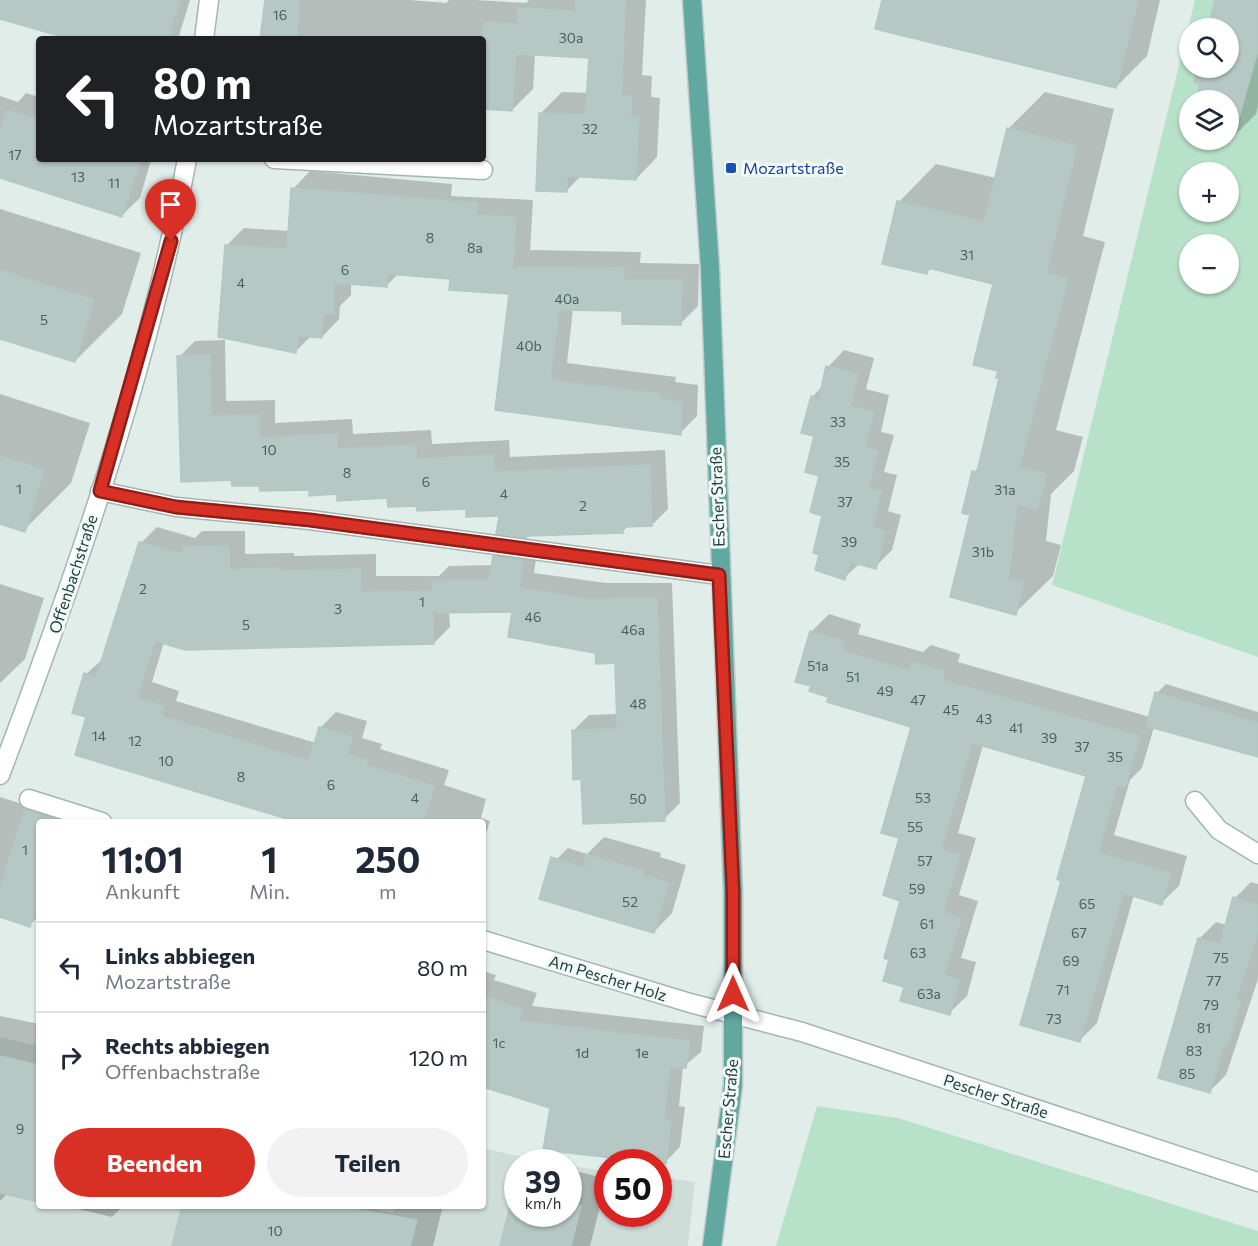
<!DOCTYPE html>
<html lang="de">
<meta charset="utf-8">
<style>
body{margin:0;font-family:Commissioner,sans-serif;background:#f2f2f3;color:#1f2937;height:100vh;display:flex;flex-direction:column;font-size:22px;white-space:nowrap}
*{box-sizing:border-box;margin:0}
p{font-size:20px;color:#747a83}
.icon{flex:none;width:33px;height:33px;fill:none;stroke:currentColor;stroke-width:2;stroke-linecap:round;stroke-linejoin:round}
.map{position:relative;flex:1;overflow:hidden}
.details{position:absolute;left:36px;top:819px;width:450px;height:390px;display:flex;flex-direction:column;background:#fff;border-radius:6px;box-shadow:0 2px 4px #0004}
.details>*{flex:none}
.guide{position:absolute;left:36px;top:36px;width:450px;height:126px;border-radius:6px;box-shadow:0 2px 4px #0004;background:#202124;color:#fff;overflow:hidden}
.buttons{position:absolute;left:1179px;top:18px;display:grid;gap:12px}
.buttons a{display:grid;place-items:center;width:60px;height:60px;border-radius:50%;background:#fff;box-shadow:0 2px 4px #0004;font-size:30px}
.speed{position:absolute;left:504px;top:1149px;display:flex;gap:12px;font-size:30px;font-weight:700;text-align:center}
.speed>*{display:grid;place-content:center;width:78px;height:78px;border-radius:50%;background:#fff;box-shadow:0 2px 4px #0004;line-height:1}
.speed small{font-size:15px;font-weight:400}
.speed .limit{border:9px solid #d22;background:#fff;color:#111}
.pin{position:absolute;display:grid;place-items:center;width:51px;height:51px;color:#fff;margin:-62px -26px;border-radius:50% 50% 50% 0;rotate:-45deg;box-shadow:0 0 6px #0007}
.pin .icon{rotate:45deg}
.me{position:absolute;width:66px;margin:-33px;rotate:0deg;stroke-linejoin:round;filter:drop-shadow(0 0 4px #0008)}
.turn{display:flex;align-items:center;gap:21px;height:126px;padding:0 18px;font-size:27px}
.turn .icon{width:78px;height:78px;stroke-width:2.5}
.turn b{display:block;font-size:42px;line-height:51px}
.eta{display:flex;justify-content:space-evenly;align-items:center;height:102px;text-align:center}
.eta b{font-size:36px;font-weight:700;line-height:42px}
.button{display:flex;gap:12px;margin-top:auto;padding:12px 18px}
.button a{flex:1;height:69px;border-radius:36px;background:#d93025;color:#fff;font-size:24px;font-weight:700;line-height:69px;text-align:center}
.button a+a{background:#f2f2f3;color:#1f2937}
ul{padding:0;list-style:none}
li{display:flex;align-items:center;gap:18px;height:90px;padding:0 18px;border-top:2px solid #e0e1e3}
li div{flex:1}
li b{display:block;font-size:22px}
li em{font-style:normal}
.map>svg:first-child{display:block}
.built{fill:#cfddd9}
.green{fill:#b7e1c8;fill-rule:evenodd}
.shadow{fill:#0003}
.building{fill:#b6c8c3;stroke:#b2c8c2;stroke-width:1.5}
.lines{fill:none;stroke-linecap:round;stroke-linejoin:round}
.minor-casing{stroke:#a3b6b2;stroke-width:21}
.major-casing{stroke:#c0cac8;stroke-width:21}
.minor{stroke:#fff;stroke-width:18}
.major{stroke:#60a8a0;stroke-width:18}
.route-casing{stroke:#8d1f18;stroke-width:15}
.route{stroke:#d93025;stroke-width:10}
.transit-dot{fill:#1a4fb4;stroke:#f2f9f7;stroke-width:2}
.labels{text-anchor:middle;stroke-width:6;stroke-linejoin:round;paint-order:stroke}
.number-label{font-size:14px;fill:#45625e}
.transit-label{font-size:16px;fill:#164399;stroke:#f2f9f7;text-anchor:start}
.street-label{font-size:16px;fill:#1f403c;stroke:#f2f9f7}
</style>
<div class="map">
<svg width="1258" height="1246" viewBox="0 0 1258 1246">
<rect width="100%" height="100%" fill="#e1ede9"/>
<polygon class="built" points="0,1037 39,1046 39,1206 362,1206 393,1213 395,1206 483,1206 483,1148 543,1162 518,1162 518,1214 568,1214 569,1166 607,1171 608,1214 658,1214 659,1177 695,1182 688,1246 0,1246"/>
<g class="green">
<path d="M1195,0H1258V657L1052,585ZM1190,28H1228V68H1190ZM1190,100H1228V140H1190ZM1190,172H1228V212H1190ZM1190,244H1228V284H1190Z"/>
<polygon points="817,1106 898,1118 1258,1231 1258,1246 776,1246"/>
</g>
<g class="shadow">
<polygon points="0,0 190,0 178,39 96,39 0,17"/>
<polygon points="266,0 410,0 446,3 449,0 476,0 526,3 529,0 646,0 642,75 652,76 651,97 660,98 657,157 636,179 581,176 566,191 541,113 562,92 588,93 591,57 535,54 533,89 512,110 483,109 483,39 262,39"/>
<polygon points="884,0 1160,0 1147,56 1116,87"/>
<polygon points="1217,0 1258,0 1258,106 1256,114 1232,138 1228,100 1197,100 1202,83 1196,81 1200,68 1228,68 1228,28 1209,28"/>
<polygon points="1045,92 1114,109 1083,236 1105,242 1056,430 1083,437 1074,471 1051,494 1046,541 1061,545 1053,576 1015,613 972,514 974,472 981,465 1001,377 995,283 932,268 926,273 899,202 936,164 996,178 1008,129"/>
<polygon points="26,93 39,97 39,159 151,160 140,198 122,215 0,177 0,96 18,102"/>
<polygon points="310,171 452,184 451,196 533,200 530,250 641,252 640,263 699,264 698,306 681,323 624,309 573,309 567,363 676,377 675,382 698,385 697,416 680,433 496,409 511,292 452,277 398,274 386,286 351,283 351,295 340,306 339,319 322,337 311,336 296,351 226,246 244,228 290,231 293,189"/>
<polygon points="0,209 141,253 122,314 75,361 0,337"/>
<polygon points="225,340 226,401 275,400 275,423 352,419 353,434 431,430 432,444 509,440 510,457 665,450 668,509 652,525 628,526 623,531 467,508 417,504 389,497 261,484 233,485 179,357 195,341"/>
<polygon points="844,350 874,358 866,389 889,395 881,432 894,435 884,472 897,475 888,511 901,515 892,550 875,567 860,563 844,578 820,553 824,515 812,397 823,386 828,367"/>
<polygon points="0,394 90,423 71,483 24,530 0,522"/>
<polygon points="157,527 195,538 202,531 245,531 245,554 294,553 294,556 376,554 376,576 439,576 449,566 493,565 494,557 510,541 538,544 534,573 606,583 672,583 680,803 664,819 583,778 573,731 589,715 618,714 617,661 513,611 449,611 450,627 434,643 164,642 152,682 179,691 176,701 316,743 320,728 336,712 367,721 362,738 382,744 380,749 449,770 444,785 486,799 481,818 490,821 483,843 483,822 296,822 77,754 88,716 86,674 103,659 141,543"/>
<polygon points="0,584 44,598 25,659 0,683"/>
<polygon points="829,614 861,624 858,634 923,652 931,645 960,654 958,662 1150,717 1157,693 1166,684 1258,712 1258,756 1154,727 1142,768 1130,780 1114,835 1187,856 1179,886 1161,903 1134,895 1097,1023 1080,1040 1063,880 1088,775 983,745 958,833 976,838 959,895 978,901 961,958 976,962 967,996 949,1013 906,986 891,959 902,900 901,837 913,726 830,696 811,632"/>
<polygon points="0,797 79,822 39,822 39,916 30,925 0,916"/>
<polygon points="604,837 661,853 660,857 686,865 672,913 654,932 550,866 568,848 587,854"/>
<polygon points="1251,882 1258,884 1258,979 1226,1075 1209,1092 1199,939 1216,922 1227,925 1235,898"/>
<polygon points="483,971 496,975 494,980 537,993 532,1006 704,1026 701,1052 683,1067 679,1106 685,1107 680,1147 665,1162 552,1107 483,1086"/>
<polygon points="0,1016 39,1024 39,1200 8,1193 0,1201"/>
<polygon points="568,1169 607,1179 590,1246 501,1246 518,1188 518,1214 568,1214"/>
<polygon points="65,1206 123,1206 112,1217"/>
<polygon points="183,1206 443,1206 433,1246 174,1246"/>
</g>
<g class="building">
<polygon points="0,0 180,0 168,39 70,39 0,19"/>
<polygon points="265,0 299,0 297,39 260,39"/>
<polygon points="576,0 625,0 622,96 632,96 631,117 639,118 636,180 567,176 567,192 536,191 539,113 585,115 589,58 516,54 512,111 483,109 483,22 517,24 518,8 575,11"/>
<polygon points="882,0 1138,0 1116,88 875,29"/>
<polygon points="1215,0 1258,0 1258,50 1233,139 1228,138 1228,100 1196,100 1200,84 1194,82 1198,68 1228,68 1228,28 1208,28"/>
<polygon points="7,110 39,120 39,159 141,159 122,217 0,178 0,131"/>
<polygon points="1007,128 1077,146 1046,273 1068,279 1019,467 1047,474 1037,510 1017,504 1009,578 1024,582 1016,615 950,597 970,515 962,513 972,471 977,472 999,378 996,378 998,371 973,365 993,284 928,268 927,274 882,264 897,201 984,222"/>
<polygon points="291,188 478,203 477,215 516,217 513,267 624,268 624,280 682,280 681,325 622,324 622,311 559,310 550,380 660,394 659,399 681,402 681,435 495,410 509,294 449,290 450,279 388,274 387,287 334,283 334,314 324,313 322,338 298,336 296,353 218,337 225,245 287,249"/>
<polygon points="0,270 94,300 75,362 0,339"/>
<polygon points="210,355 211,416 260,415 260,438 337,434 338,449 416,445 416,459 494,455 495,472 650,465 652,526 623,527 623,533 527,536 526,538 496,534 499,516 466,517 466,509 417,511 416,506 388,507 387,498 337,501 337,494 309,496 309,490 260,491 259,486 232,486 231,480 181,482 177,356"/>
<polygon points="826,366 858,374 850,406 874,412 865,448 878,451 868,488 881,491 872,528 885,531 876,569 850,562 845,580 815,570 819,555 813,553 822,516 810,512 819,476 805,472 814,436 801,433 811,396 819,398"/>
<polygon points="0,456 44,470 25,532 0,524"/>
<polygon points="139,542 182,554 184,547 229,546 230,569 279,568 279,571 360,569 361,592 432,591 432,581 489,580 493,556 523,560 519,588 589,599 657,598 665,821 583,824 581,779 573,780 572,730 617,729 615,663 596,664 595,653 508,637 512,612 433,613 434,644 185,650 155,641 137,698 164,706 161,716 309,761 319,727 352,737 347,754 367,760 366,765 434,786 423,822 297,822 75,755 86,717 72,713 84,673 96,677"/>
<polygon points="810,631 844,641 842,651 909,670 912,662 944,671 942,680 1140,736 1125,787 1117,785 1098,853 1171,873 1162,905 1123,893 1080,1042 1020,1025 1061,881 1057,879 1086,776 972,743 941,850 960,855 943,912 961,918 944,975 959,980 950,1015 900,1001 904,987 883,981 889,960 884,958 900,901 883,895 899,838 881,833 911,727 827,702 828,697 809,691 811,686 795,682"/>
<polygon points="1155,692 1258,723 1258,757 1146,726"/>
<polygon points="25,809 39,814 39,899 30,927 0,917 0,889"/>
<polygon points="585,854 644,871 643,875 669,883 654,933 539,899 551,857 585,868"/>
<polygon points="1233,897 1258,905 1258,931 1236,999 1241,1001 1227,1047 1223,1046 1210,1093 1158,1078 1198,938 1220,944"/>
<polygon points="483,996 522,1009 518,1021 690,1041 686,1068 670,1067 664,1121 671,1121 666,1164 543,1150 550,1108 483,1087"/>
<polygon points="0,1056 39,1065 39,1202 0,1193"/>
<polygon points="514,1189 518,1189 518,1214 568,1214 568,1202 581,1206 571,1246 500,1246"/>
<polygon points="182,1206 339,1206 417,1220 410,1246 172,1246"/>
</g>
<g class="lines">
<g class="minor-casing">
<g id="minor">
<polyline points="204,39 209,0"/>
<polyline points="274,159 483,170"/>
<polyline points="100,491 176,507 310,520 719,575"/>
<path d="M0,775C76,575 148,370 187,159"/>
<polyline points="29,799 102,822"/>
<polyline points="1195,801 1219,830 1258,854"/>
<polyline points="483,940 690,1003 802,1032 1258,1182"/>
</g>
</g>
<g class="major-casing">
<polyline id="major" points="692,0 710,268 733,892 733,1085 712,1246"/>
</g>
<use href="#minor" class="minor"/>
<use href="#major" class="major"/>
</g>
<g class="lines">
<g class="route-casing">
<polyline id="route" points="171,241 100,491 176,507 310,520 719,575 733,892 733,994"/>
</g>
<use href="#route" class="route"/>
</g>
<rect class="transit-dot" x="725" y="162" width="12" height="12" rx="3"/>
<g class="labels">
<g class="number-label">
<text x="280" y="20">16</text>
<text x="571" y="43">30a</text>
<text x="590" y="134">32</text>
<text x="15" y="160">17</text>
<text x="78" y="182">13</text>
<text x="114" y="188">11</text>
<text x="430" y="243">8</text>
<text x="475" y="253">8a</text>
<text x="967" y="260">31</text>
<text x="345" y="275">6</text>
<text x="241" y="288">4</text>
<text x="567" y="304">40a</text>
<text x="44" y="325">5</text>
<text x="529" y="351">40b</text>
<text x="838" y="427">33</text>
<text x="269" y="455">10</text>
<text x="842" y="467">35</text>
<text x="347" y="478">8</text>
<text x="426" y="487">6</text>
<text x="19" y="494">1</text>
<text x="1005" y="495">31a</text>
<text x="504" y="499">4</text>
<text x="845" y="507">37</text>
<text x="583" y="511">2</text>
<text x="849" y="547">39</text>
<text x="983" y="557">31b</text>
<text x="143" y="594">2</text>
<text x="422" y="607">1</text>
<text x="338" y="614">3</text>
<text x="533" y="622">46</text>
<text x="246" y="630">5</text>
<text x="633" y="635">46a</text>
<text x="818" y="671">51a</text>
<text x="853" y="682">51</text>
<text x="885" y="696">49</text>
<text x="918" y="705">47</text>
<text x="638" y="709">48</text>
<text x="951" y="715">45</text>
<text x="984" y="724">43</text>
<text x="1016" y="733">41</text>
<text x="99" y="741">14</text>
<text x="1049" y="743">39</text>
<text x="135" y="746">12</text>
<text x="1082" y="752">37</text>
<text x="1115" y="762">35</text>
<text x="166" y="766">10</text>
<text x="241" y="782">8</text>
<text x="331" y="790">6</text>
<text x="415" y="803">4</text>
<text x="923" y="803">53</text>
<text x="638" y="804">50</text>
<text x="915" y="832">55</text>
<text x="25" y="855">1</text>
<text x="925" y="866">57</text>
<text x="917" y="894">59</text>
<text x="630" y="907">52</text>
<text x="1087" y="909">65</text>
<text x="927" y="929">61</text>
<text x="1079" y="938">67</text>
<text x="918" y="958">63</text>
<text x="1221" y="963">75</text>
<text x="1071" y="966">69</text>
<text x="1214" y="986">77</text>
<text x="1063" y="995">71</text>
<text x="929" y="999">63a</text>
<text x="1211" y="1010">79</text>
<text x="1054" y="1024">73</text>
<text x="1204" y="1033">81</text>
<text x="499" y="1048">1c</text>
<text x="1194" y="1056">83</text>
<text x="582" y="1058">1d</text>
<text x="642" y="1058">1e</text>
<text x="1187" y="1079">85</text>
<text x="20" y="1134">9</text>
<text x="275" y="1236">10</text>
</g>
<g class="transit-label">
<text x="743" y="174">Mozartstraße</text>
</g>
<g class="street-label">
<text transform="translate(717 497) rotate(-92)" y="6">Escher Straße</text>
<text transform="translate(73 574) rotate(-72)" y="6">Offenbachstraße</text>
<text transform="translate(608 978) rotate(17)" y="6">Am Pescher Holz</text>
<text transform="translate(996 1096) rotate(18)" y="6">Pescher Straße</text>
<text transform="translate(728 1109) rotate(-85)" y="6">Escher Straße</text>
</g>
</g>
</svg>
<div class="buttons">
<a><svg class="icon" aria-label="search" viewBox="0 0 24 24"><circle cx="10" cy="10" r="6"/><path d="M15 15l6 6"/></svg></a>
<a><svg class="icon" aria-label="layers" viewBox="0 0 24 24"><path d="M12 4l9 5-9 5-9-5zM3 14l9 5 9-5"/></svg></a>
<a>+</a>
<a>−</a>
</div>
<div class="speed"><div>39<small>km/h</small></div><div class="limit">50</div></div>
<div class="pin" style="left:171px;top:241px;background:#d93025"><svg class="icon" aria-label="arrive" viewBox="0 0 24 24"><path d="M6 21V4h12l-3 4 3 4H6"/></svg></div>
<svg class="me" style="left:733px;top:994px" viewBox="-20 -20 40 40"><path d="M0-17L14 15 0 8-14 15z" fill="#d93025" stroke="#fff" stroke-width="4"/></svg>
<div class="guide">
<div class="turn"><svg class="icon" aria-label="left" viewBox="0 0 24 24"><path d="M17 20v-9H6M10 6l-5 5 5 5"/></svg><div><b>80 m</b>Mozartstraße</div></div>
</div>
<section class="details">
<div class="eta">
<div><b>11:01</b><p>Ankunft</p></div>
<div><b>1</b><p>Min.</p></div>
<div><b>250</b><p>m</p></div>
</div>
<ul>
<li><svg class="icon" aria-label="left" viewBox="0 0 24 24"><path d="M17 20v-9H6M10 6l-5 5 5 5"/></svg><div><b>Links abbiegen</b><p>Mozartstraße</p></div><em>80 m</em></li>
<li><svg class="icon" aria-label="right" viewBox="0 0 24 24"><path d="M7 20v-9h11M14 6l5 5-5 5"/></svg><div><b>Rechts abbiegen</b><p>Offenbachstraße</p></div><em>120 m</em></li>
</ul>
<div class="button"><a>Beenden</a><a>Teilen</a></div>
</section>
</div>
